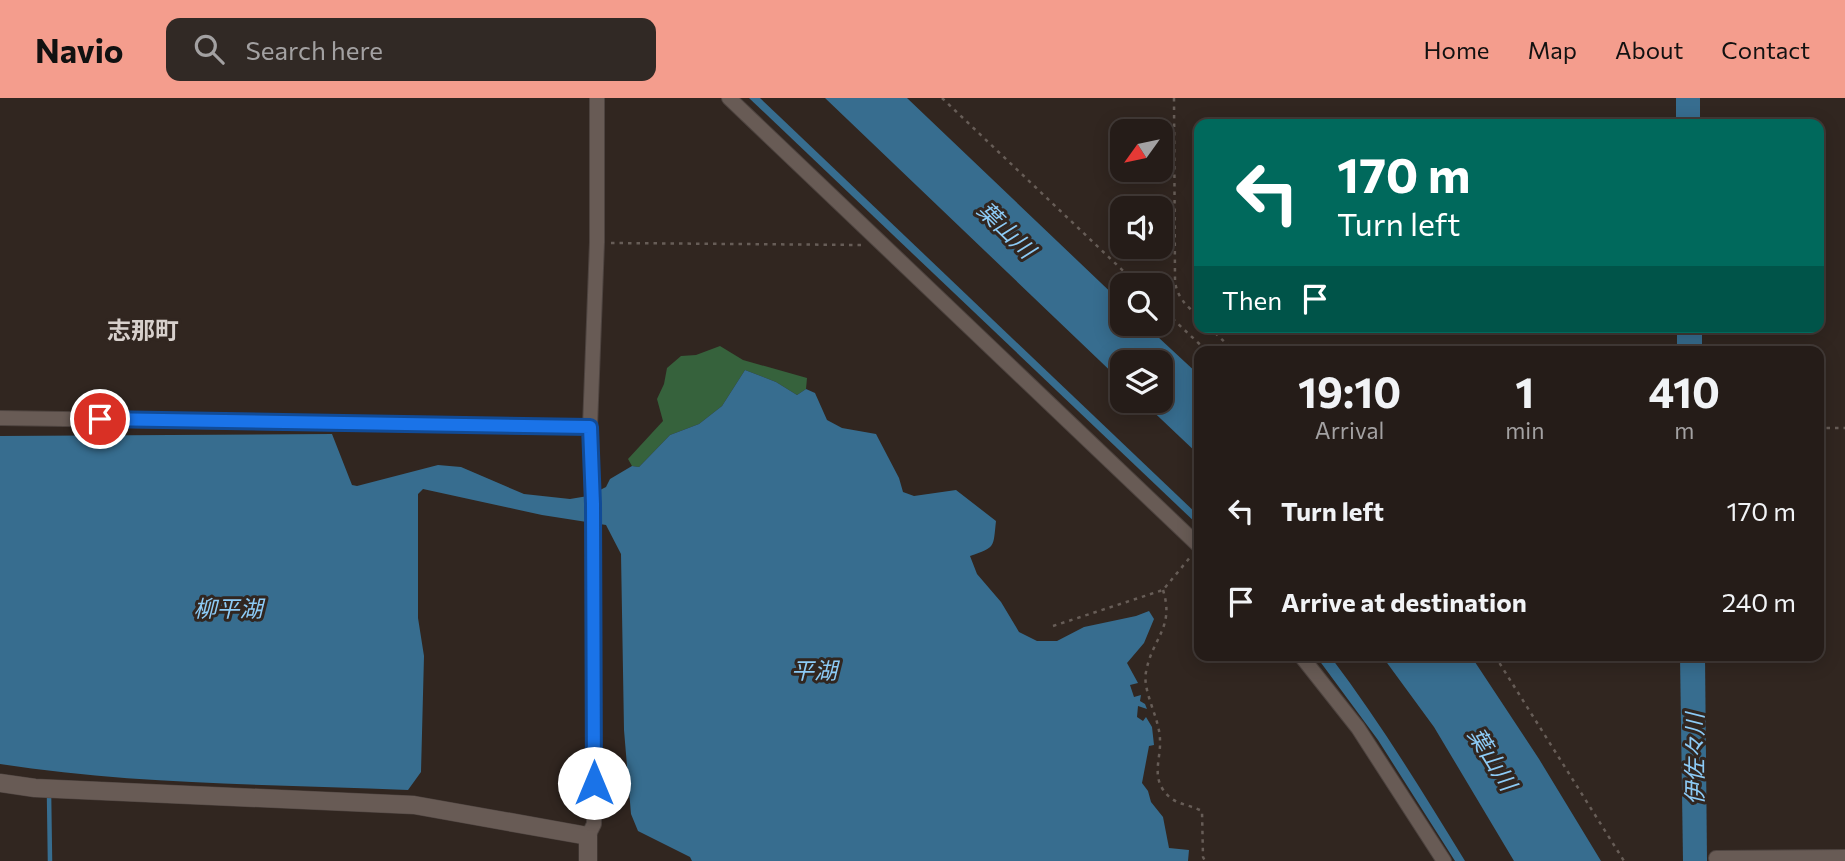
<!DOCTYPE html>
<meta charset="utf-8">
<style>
body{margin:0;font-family:Commissioner,"Noto Sans JP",sans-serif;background:#312925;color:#f1f3f6;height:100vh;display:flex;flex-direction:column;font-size:26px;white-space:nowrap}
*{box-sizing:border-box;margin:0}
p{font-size:23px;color:#a3a1a2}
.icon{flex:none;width:38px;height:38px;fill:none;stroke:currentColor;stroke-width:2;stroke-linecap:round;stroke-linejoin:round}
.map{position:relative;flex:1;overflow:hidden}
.details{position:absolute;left:1194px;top:248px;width:630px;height:315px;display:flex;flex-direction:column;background:#251c18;border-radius:14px;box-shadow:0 4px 18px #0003,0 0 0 2px #423a37}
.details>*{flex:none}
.guide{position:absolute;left:1194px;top:21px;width:630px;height:214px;border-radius:14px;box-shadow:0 4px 18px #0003,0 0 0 2px #423a37;background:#00695c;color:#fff;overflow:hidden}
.needle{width:46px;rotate:237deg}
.buttons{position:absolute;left:1110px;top:21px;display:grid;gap:14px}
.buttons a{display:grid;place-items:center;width:63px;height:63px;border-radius:14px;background:#251c18;box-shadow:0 4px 18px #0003,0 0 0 2px #423a37;font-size:35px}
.pin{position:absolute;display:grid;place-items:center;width:60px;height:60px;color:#fff;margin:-30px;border:4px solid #fff;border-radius:50%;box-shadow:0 2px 7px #0007}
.me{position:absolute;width:77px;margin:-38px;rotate:0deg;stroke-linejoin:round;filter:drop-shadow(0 0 5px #0008)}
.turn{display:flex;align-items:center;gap:24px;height:147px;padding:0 28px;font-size:32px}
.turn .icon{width:91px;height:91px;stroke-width:2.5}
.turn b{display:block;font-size:49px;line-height:60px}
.then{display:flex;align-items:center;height:66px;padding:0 28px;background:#0003;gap:14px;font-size:26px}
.eta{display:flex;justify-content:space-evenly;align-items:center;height:119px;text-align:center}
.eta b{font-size:42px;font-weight:700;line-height:49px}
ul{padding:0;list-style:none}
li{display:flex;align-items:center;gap:21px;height:91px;padding:0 28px}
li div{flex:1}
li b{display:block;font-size:26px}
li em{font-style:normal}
header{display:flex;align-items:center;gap:42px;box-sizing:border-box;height:98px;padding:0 35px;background:#f49d8d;color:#111}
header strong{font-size:33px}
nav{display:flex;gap:38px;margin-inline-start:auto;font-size:24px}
.search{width:490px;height:63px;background:#312925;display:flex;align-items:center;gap:18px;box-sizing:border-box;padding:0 24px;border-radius:14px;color:#a3a1a2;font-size:26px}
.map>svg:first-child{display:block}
.forest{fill:#36623c}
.water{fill:#376d8f}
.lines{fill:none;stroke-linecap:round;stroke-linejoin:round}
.stream{stroke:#376d8f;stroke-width:4.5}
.minor-casing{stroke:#4e4440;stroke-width:16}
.tertiary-casing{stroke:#4e4440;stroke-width:19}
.path{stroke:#675d57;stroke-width:2.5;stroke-dasharray:3.5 5;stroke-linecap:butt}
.minor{stroke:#685b55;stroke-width:14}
.tertiary{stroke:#685b55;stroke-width:18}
.route-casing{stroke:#114b97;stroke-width:18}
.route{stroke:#1a73e8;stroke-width:12}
.labels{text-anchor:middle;stroke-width:6;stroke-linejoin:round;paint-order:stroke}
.water-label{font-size:23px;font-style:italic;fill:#8dcbf6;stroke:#312620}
.quarter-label{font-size:24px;font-weight:bold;fill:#d7d0cc;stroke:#312620}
</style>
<header>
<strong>Navio</strong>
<div class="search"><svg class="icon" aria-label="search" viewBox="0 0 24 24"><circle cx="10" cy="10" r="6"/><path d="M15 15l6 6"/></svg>Search here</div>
<nav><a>Home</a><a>Map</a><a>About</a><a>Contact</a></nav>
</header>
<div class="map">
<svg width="1845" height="763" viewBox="0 0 1845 763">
<rect width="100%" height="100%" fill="#312620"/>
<polygon class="forest" points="720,248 743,262 807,280 806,291 797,297 776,284 745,272 722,308 699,326 670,337 639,369 632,368 628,361 663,323 657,301 664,286 667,270 681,258 696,257"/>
<g class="water">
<polygon points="749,0 760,0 780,19 1199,418 1199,428"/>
<polygon points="825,0 907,0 1122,205 1122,226 1144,226 1199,277 1199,357 1142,303 1160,303 1160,264 1122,264 1122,284"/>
<rect x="1676" y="0" width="24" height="26"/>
<rect x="1677" y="229" width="25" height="25"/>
<path d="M745,272L776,284L797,297L806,291L815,295L827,322L842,330L876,336L899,380L903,394L914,398L956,392L996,423C993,450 996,449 970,458L977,476L1001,504L1019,534L1037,543H1057L1084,529L1136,518L1149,513L1154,521L1144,545L1127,565L1138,585L1130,587L1134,599L1141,597L1140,603L1145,606L1147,611L1138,608L1137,619L1143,623L1146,619L1152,629L1154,647L1149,648L1142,685L1148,693L1151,704L1163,719L1169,750L1189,752L1188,763H692L690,759L638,733L631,716L624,632L621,456L606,427L542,417L423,391L418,396V520L424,558L421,674L408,692C273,686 134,687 0,666V338L332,336L352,387L357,388L438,367L461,369L524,396L570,401L588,398L606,389L610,381L632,368L639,369L670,337L699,326L722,308Z"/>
<path d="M1316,558H1330C1380,624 1422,693 1465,763H1455L1378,642Z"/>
<polygon points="1382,558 1471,558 1539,661 1601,763 1514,763 1434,629"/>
<polygon points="1680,558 1705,558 1707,763 1683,763"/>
</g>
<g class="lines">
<polyline class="stream" points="49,695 50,763"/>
<g class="minor-casing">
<g id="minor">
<polyline points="729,0 1199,448"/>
<polyline points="0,320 590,329"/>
<polyline points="1301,558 1358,630 1444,763"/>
<polyline points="588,738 594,726 593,431 590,329 597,144 597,0"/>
<polyline points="1716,760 1845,759"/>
</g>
</g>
<g class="tertiary-casing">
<polyline id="tertiary" points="0,685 35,690 414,707 588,738 588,763"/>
</g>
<g class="path">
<polyline points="942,0 1138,187"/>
<path d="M1174,0L1175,184C1178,201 1187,208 1199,219"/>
<polyline points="611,145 863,147"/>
<polyline points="1160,209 1208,254"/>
<polyline points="1209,229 1235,254"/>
<polyline points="1818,330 1845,330"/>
<path d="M1163,492C1175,530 1152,540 1146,574C1142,593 1160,621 1160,642C1161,658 1153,675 1162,690C1172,707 1186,705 1202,713L1203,759L1205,763"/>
<polyline points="1053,528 1163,492 1192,457"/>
<polyline points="1495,558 1624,763"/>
</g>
<use href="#minor" class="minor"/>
<use href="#tertiary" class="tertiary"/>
</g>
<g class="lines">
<g class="route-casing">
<polyline id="route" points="100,321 590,329 593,406 594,685"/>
</g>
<use href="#route" class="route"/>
</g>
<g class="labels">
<g class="water-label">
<text transform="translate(1006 132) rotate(44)" y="8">葉山川</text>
<text x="228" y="519">柳平湖</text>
<text x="814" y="581">平湖</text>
<text transform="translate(1492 661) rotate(58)" y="8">葉山川</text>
<text transform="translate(1695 661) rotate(-90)" y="8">伊佐々川</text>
</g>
<g class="quarter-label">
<text x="143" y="241">志那町</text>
</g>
</g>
</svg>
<div class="buttons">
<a><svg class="needle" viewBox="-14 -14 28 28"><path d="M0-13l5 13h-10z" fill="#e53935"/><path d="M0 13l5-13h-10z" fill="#a3a1a2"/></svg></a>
<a><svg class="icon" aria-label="sound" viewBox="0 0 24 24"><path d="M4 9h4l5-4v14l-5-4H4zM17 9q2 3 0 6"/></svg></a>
<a><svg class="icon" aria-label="search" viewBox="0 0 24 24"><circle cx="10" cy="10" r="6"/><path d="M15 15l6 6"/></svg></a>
<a><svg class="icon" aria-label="layers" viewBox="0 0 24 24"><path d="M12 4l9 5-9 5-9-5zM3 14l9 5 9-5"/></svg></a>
</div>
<div class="pin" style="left:100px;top:321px;background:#d93025"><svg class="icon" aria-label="arrive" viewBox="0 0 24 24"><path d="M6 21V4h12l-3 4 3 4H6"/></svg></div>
<svg class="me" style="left:594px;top:685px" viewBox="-20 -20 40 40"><circle r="19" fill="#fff"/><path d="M0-13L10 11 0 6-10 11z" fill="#1a73e8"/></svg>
<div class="guide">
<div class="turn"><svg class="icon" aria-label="left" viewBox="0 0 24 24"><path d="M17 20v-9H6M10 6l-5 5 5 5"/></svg><div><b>170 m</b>Turn left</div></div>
<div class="then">Then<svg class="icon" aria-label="arrive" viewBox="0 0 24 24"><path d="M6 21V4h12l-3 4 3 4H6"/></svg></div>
</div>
<section class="details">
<div class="eta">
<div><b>19:10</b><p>Arrival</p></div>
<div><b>1</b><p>min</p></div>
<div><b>410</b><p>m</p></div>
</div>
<ul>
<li><svg class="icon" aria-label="left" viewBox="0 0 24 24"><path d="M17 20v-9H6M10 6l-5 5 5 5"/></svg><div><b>Turn left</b></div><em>170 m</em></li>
<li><svg class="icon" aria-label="arrive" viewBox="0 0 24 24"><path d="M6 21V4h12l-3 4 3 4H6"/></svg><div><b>Arrive at destination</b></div><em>240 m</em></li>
</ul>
</section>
</div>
